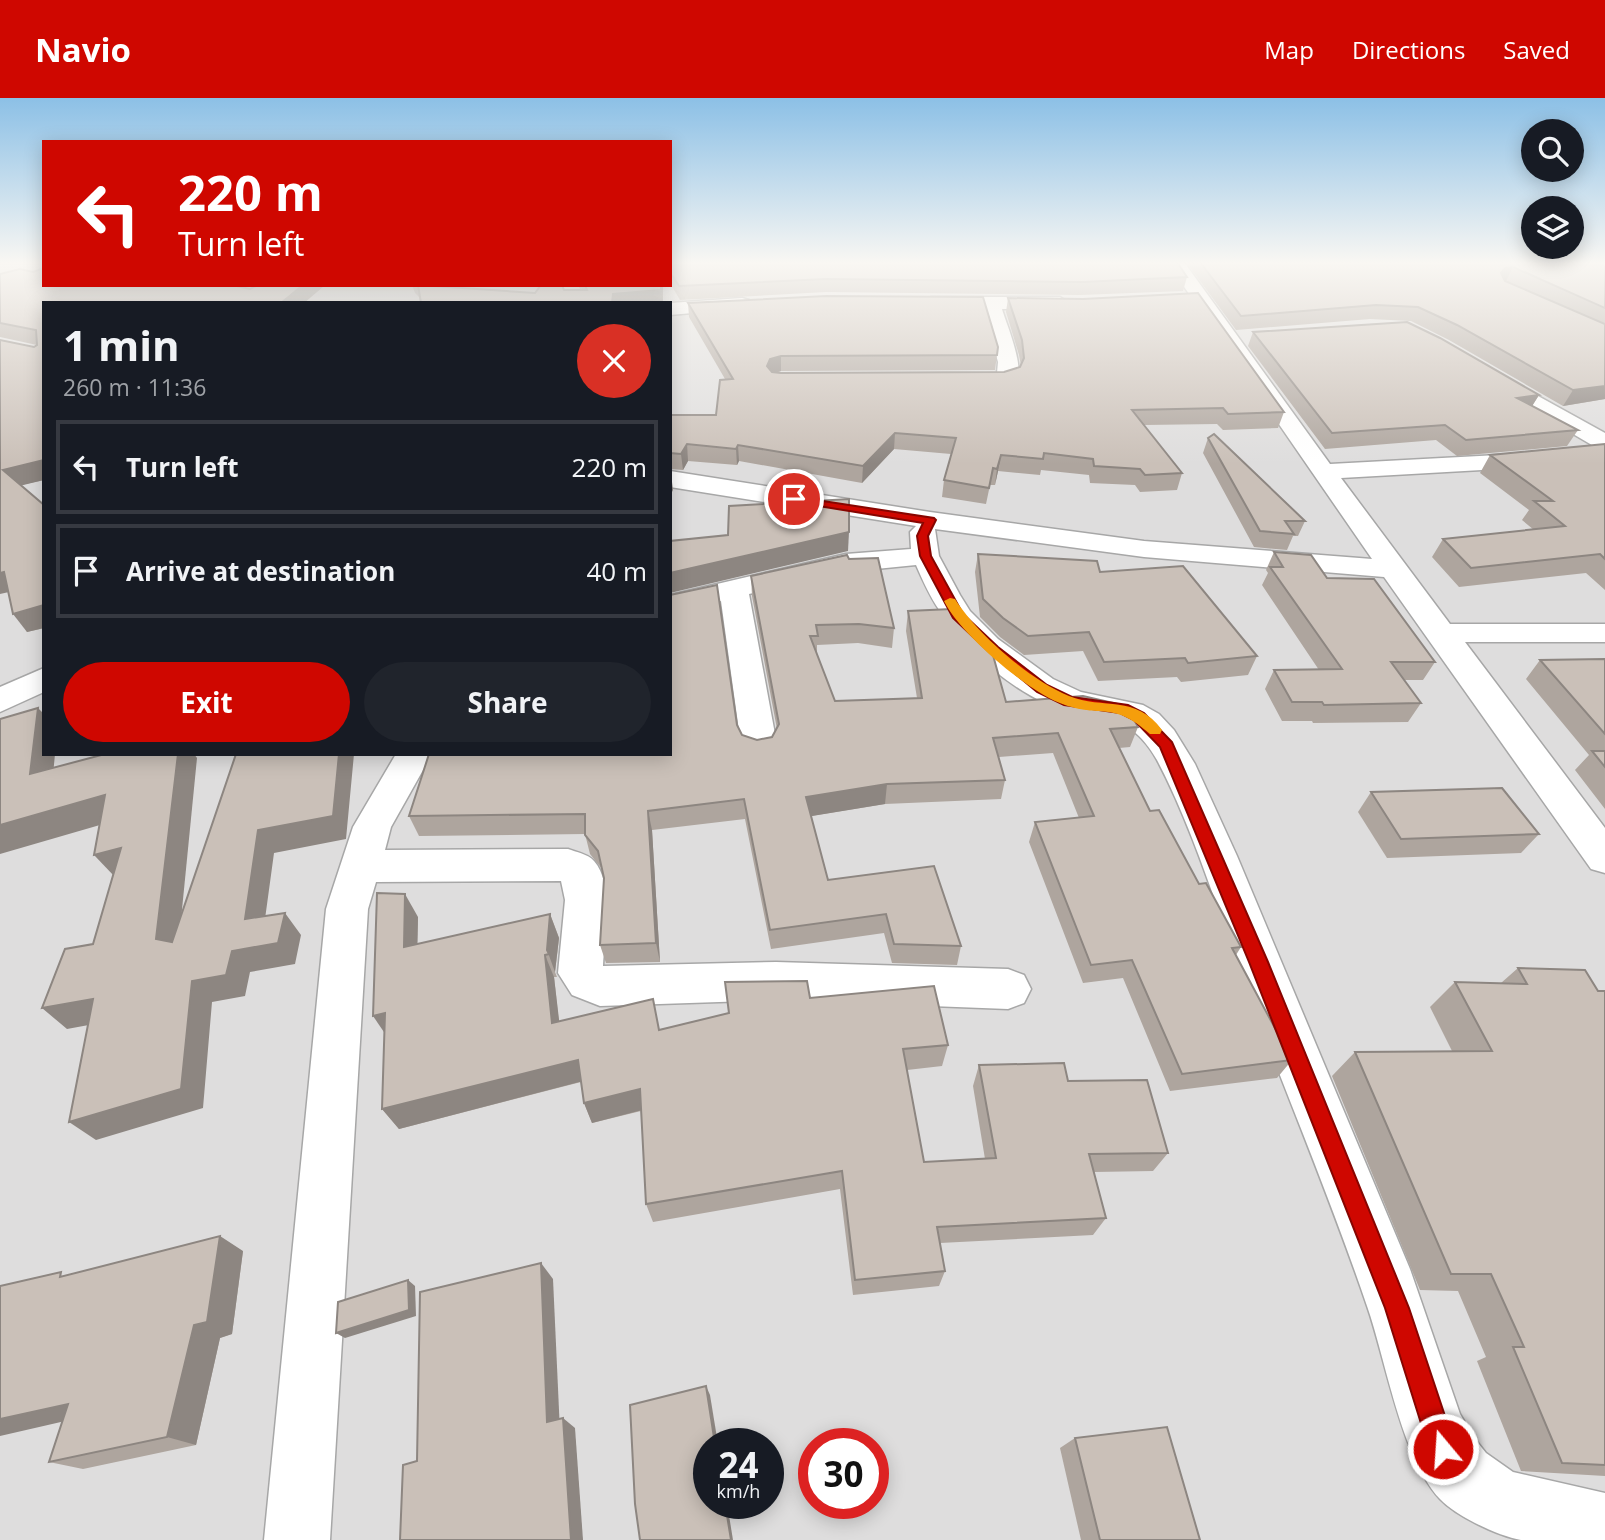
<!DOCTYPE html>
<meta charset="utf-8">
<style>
body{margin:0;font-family:"Open Sans",sans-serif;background:#20242c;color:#f1f3f6;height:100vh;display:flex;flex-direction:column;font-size:26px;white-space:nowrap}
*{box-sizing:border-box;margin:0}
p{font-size:23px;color:#9ea1a6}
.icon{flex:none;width:38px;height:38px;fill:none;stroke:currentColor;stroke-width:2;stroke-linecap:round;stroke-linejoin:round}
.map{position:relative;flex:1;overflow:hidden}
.sheet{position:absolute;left:42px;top:203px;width:630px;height:455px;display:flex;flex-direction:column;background:#171b24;border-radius:0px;box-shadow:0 4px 18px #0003}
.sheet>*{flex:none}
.guide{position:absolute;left:42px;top:42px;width:630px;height:147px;border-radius:0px;box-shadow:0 4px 18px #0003;background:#cf0700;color:#fff;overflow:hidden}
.buttons{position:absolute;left:1521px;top:21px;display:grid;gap:14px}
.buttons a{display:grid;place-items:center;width:63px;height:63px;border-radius:50%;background:#171b24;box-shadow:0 4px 18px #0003;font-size:35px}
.speed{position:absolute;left:693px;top:1330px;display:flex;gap:14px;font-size:35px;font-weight:700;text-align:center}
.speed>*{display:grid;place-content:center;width:91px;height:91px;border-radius:50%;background:#171b24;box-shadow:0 4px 18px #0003;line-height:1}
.speed small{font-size:18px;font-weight:400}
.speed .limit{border:10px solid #d22;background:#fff;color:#111}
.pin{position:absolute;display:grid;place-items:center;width:60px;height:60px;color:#fff;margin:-30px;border:4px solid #fff;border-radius:50%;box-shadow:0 2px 7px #0007}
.me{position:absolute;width:77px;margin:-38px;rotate:342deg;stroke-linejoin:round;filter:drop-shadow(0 0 5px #0008)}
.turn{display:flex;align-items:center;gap:24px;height:147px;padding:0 21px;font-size:32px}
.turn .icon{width:91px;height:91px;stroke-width:2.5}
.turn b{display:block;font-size:49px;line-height:60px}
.round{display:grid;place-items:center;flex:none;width:74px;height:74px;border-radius:37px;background:#20242c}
.head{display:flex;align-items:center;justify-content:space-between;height:119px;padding:0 21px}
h1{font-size:42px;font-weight:700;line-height:52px}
.action{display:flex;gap:14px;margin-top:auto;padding:14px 21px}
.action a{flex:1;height:80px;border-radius:42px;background:#cf0700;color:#fff;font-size:28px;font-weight:700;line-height:80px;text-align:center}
.action a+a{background:#20242c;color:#f1f3f6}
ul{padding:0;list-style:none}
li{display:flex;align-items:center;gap:21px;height:94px;margin:0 14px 10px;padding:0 7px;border:4px solid #363941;border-radius:0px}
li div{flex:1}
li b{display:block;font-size:26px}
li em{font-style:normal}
header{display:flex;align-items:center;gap:42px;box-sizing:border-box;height:98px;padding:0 35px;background:#cf0700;color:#fff}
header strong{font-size:33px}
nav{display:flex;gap:38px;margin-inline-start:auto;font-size:24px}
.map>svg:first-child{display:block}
.residential{fill:#dedddd;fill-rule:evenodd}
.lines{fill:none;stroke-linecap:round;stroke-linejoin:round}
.street-casing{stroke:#a7a7a7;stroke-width:3}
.street{fill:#fff;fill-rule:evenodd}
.wall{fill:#aea59e}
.shaded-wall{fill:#8d8681}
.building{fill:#cac0b8;stroke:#8d8681;stroke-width:2}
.route{fill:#cf0700;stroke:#870500;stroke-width:2}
.slow{fill:#f59e0b}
</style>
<header>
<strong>Navio</strong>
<nav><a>Map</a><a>Directions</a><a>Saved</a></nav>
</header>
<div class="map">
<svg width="1605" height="1442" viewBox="0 0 1605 1442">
<rect width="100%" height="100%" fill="#f1eee5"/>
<path class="residential" d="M0,164H44V187H670V164H1605V1442H0ZM44,205H670V656H44ZM709,1346H768V1405H709ZM814,1346H873V1405H814Z"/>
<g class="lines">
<g class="street-casing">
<g id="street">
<path d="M1167,164H1184L1330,366L1537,355L1546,357L1549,362L1546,367L1537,369L1341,380L1450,526H1605V544H1465L1605,730V775L1591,771L1384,479L1144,459L935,431L939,458L960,497L970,513L998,541L1053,581L1081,594L1143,607L1159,616L1174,632L1195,666L1237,758L1410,1171L1460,1316L1474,1340L1486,1355L1513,1374L1605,1395V1442C1578,1442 1547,1442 1521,1442C1498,1438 1456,1418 1440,1401C1401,1359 1386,1262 1367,1208C1330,1099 1285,993 1245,886C1218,814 1193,730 1157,662C1126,607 1094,628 1047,606C1007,588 964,550 940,513C930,499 923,483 916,467L846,474L749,496L777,647L772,656L759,659L746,656L741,647L721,503L670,515V497L846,456L911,451L910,434L916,428L670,389V373L930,414L1144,443L1372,461Z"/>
<polygon points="560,187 578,187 587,205 569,205"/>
<path d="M931,199H1060L1069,205L1060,211H1002C1007,228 1025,268 1016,284C995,289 974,292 953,287L950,282L953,277L997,275L998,264L983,211L924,209L922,205Z"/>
<polygon points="742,200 749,202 751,206 749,210 670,217 670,205"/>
<polygon points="1489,271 1605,335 1605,352 1597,350 1481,282 1478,277 1481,272"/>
<polygon points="44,570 44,594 0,614 0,589"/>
<path d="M396,656H432L391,729L385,752L568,751C576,754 588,756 594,763C615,787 604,840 603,868L776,864L1008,871L1024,877L1031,891L1024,905L1008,911L776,902L600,908L572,897L558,875L565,802L561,783L376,784L368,811L330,1442H264L326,811L353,729Z"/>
</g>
</g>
<use href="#street" class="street"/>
</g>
<g class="wall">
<polygon points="670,164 1187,179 1183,193 1080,197 826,194 680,202 670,185"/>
<polygon points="1186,164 1605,164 1605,301 1563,308 1449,242 1411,223 1370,221 1236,232"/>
<polygon points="0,176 44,187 250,191 256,188 255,187 325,187 304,205 44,205 44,382 21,387 44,407 44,530 27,534 8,494 34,249 37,247 0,239"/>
<polygon points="412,187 445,187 443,189 535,195 582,192 580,187 663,187 663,205 421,205 420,200 415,195"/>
<polygon points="1008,200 1284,314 1278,330 1223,332 1217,326 1144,327 1182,375 1177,392 1140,394 1135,387 1090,385 1089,377 1041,372 1040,377 998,373 995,387 990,387 986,406 942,399 944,382 951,356 894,351 862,385 739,363 737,367 688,363 683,372 670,371 670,317 716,317 725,281 689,219 688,205 998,249 995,272 781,273 775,275 1004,274 1020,269 1021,268 1019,257 1006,214"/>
<polygon points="1253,234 1539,297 1532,308 1578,332 1567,348 1457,358 1436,342 1325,351 1248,248"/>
<polygon points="1208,340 1305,423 1298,438 1293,438 1287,452 1254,449 1203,355"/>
<polygon points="1605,346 1605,492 1586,475 1459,489 1432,459 1443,441 1534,432 1522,422 1529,412 1480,375 1490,357"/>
<polygon points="1274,454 1327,480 1435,564 1423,582 1404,582 1421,605 1408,624 1313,625 1312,623 1282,623 1265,591 1274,572 1319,572 1262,487 1268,475 1266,472"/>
<polygon points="978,456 1100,474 1257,558 1248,577 1181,584 1177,579 1098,583 1083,553 1024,557 1000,539 980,519 975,474"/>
<polygon points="849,461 894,530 892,550 858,545 817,547 817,556 835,603 917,600 906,533 908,513 1006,604 1138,629 1130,649 1119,650 1150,713 1241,849 1236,857 1292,962 1277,980 1170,993 1123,880 1083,885 1029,744 1035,724 1079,720 1053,655 999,659 1005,682 1001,701 885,706 811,718 828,782 961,848 957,867 892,865 884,835 771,851 745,721 652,732 660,864 606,865 600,847 604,780 602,771 590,756 585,736 419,738 409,718 428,659 427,656 670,656 737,627 742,637 757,642 772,639 777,631 752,498 751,478"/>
<polygon points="1605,561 1605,711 1575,672 1589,657 1526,581 1540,562"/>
<polygon points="1371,694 1539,736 1521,755 1387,760 1358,714"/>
<polygon points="550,816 559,840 555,874 557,879 554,879 559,924 660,932 729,915 725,884 810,900 948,947 942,968 907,972 924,1064 985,1061 973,988 979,967 1068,983 1168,1055 1153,1073 1094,1074 1106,1120 1093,1137 940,1145 945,1173 939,1188 853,1197 840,1091 653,1124 646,1106 641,1013 592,1025 584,1005 581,984 399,1031 382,1011 385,936 418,819 417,846"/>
<polygon points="1518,870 1598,893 1605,893 1605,1378 1521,1373 1477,1263 1486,1259 1458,1193 1420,1192 1332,978 1355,954 1452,953 1430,909 1455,884 1501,885"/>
<polygon points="243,1153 232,1236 220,1240 196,1347 83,1371 49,1364 62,1324 67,1177"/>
<polygon points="1075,1340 1200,1442 1081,1442 1060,1350"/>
</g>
<g class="shaded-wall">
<polygon points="1513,169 1506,183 1499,183 1501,175 1505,170"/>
<polygon points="303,187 325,187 304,205 281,205"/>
<polygon points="429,187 445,187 432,202 428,188"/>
<polygon points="663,187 663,205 612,205 613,196"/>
<polygon points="781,258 781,273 771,276 767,268 770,261"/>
<polygon points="1605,288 1605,301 1563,308 1573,292"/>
<polygon points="1539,297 1529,313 1517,300"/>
<polygon points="895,335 894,351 862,385 863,368"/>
<polygon points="687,346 688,363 683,372 681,356"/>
<polygon points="738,347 739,363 737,367 736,351"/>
<polygon points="1001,357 998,373 995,387 997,371"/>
<polygon points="44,362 44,382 15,389 3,372"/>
<polygon points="671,376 673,392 670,398 670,378"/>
<polygon points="849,434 848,453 670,495 670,475"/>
<polygon points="4,474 18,492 0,496 0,475"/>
<polygon points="44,507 44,530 27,534 13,516"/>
<polygon points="38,610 44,616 44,656 55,656 51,698 30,676"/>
<polygon points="178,656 194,656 197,660 177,862 156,841"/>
<polygon points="339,656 354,656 346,741 274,755 262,843 245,821 258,732"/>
<polygon points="887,686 885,706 806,719 806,699"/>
<polygon points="105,697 124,720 0,756 0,727"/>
<polygon points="648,713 652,732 660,864 656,845"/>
<polygon points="121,750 115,779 94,757"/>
<polygon points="405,796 418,819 417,872 404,849"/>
<polygon points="285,815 301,837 295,866 250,874 245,898 212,904 203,1010 96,1042 69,1024 192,883"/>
<polygon points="550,816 559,840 555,874 547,852"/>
<polygon points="545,857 554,879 562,947 552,925"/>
<polygon points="93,901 116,922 67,931 42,910"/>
<polygon points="385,915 388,940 373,918"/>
<polygon points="578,962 587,982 399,1031 382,1011"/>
<polygon points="640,991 646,1011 592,1025 584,1005"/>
<polygon points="220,1138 243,1153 232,1236 220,1240 196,1347 167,1339 194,1227"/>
<polygon points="541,1165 553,1181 560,1334 547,1324"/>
<polygon points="408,1182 415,1188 416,1218 345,1240 336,1235"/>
<polygon points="706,1288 710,1297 718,1346 715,1346"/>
<polygon points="68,1306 100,1315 0,1338 0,1321"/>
<polygon points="563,1320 575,1330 583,1442 571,1442"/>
<polygon points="725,1405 727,1405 733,1442 731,1442"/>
</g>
<g class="building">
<polygon points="670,164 1177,164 1187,179 1083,184 826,181 679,188 670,174"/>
<polygon points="1200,164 1605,164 1605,210 1513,169 1505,170 1501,175 1505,183 1605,226 1605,288 1573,292 1457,227 1418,209 1376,207 1241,218"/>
<polygon points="44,170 44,187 232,187 250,191 258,187 303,187 281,205 44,205 44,362 3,372 44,407 44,507 13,516 4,474 0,475 0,242 34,249 37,247 36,232 0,225 0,176 20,171 33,174"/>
<polygon points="418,187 535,195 541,187 562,187 564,192 587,192 585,187 661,187 661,192 613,196 612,205 421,205"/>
<polygon points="1198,195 1284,314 1228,316 1223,310 1132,312 1182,375 1145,377 1140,371 1094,368 1093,361 1044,355 1043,361 1001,357 997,371 993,370 989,390 944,382 956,340 895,335 863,368 738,347 736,351 687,346 681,356 670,355 670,317 716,317 720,282 733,281 688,205 826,198 983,199 998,249 997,257 781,258 770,261 767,268 772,274 781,275 1004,274 1020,269 1024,260 1022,242 1008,200 1083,201"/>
<polygon points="1407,224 1440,240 1539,297 1517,300 1578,332 1466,342 1445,327 1332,335 1253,234"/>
<polygon points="1214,336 1305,423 1285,423 1294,436 1260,433 1208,340"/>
<polygon points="1605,346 1605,461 1600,456 1471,470 1443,441 1565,428 1534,403 1553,403 1490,357"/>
<polygon points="849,401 849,434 670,475 670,443 728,437 729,408"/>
<polygon points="1274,454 1311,457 1327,480 1374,481 1435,564 1391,564 1421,605 1324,607 1322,604 1292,604 1274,572 1342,571 1270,469 1283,469"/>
<polygon points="978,456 1097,463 1100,474 1183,468 1257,558 1188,565 1185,560 1104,564 1089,534 1028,538 1003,520 983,501"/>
<polygon points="847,457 849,461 878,460 894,530 859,526 816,527 818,538 810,538 835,603 922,600 908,513 952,511 991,550 1006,604 1083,598 1127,608 1138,629 1110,631 1150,713 1159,712 1199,786 1206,785 1241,849 1232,850 1292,962 1182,976 1132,862 1091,867 1035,724 1094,718 1058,635 993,640 1005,682 887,686 806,699 828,782 934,768 961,848 894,846 886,816 770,832 744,701 648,713 656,845 600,847 604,780 598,753 585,737 585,716 409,718 429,656 670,656 670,497 717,487 737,627 742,637 757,642 772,639 779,626 751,478"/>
<polygon points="1605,561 1605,636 1540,562"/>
<polygon points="38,610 30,676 105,656 178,656 156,841 172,844 236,656 339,656 333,718 258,732 245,821 285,815 278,845 232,853 226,877 192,883 181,991 69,1024 93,901 42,910 65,851 93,846 121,750 94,757 105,697 0,727 0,621"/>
<polygon points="1592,653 1605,653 1605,669"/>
<polygon points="1502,690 1539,736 1401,741 1371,694"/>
<polygon points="377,795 405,796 404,849 550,816 547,852 549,856 545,857 552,925 653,901 659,932 729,915 725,884 807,883 810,900 934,888 948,947 903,951 924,1064 996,1060 979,967 1064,965 1068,983 1147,982 1168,1055 1089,1056 1106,1120 937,1129 945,1173 855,1182 842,1073 646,1106 640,991 584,1005 578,962 382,1011 385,915 373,918"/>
<polygon points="1518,870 1585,872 1598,893 1605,893 1605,1367 1562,1365 1513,1249 1524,1249 1491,1176 1451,1176 1355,954 1492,953 1455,884 1527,886"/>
<polygon points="220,1138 207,1224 194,1227 167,1339 49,1364 68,1306 0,1321 0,1188 61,1174 60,1179"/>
<polygon points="541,1165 547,1324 563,1320 571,1442 400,1442 403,1367 417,1363 420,1194"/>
<polygon points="408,1182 409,1212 336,1235 338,1204"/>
<polygon points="706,1288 715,1346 709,1346 709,1405 725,1405 731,1442 640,1442 635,1406 630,1307"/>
<polygon points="1167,1329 1200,1442 1100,1442 1075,1340"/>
</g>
<linearGradient id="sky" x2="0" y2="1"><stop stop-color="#8cc0e6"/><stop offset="0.45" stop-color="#f9f7f3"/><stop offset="1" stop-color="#f9f7f3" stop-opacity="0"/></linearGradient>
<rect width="1605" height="366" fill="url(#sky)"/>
<polygon class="route" points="790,398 934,420 936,422 928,438 931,458 963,516 998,549 1047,587 1072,599 1128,607 1144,615 1172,644 1268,864 1409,1210 1456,1351 1452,1360 1443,1364 1433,1360 1429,1351 1385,1210 1249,864 1160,649 1134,622 1120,615 1064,607 1037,594 989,554 953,520 920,458 917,438 923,425 794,404 790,403"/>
<path class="slow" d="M950,500L955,501C977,536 1030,582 1069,598C1103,612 1136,596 1162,632L1160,636H1150C1113,603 1104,620 1065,607C1030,596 960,536 944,503Z"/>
</svg>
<div class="buttons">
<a><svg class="icon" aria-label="search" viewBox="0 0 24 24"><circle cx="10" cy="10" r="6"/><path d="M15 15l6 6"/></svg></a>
<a><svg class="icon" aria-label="layers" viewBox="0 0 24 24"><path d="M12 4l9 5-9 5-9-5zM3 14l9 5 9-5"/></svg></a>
</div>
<div class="speed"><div>24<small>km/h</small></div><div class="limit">30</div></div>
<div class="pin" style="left:794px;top:401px;background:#d93025"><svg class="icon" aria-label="arrive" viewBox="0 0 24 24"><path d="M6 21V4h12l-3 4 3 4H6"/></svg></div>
<svg class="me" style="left:1443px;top:1351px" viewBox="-20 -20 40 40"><circle r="17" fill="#cf0700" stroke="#fff" stroke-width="3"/><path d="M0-11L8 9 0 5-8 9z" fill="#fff"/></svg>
<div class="guide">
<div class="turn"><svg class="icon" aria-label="left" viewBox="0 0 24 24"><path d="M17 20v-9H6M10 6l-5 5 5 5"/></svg><div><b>220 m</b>Turn left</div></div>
</div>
<section class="sheet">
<div class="head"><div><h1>1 min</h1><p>260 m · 11:36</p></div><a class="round" style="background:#d93025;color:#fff"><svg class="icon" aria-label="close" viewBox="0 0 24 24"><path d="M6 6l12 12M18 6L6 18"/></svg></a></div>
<ul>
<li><svg class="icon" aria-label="left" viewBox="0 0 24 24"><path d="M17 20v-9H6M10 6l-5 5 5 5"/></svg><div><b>Turn left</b></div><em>220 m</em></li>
<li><svg class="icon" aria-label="arrive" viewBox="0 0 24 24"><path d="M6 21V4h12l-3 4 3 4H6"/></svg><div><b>Arrive at destination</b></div><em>40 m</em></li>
</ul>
<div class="action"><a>Exit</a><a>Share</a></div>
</section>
</div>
